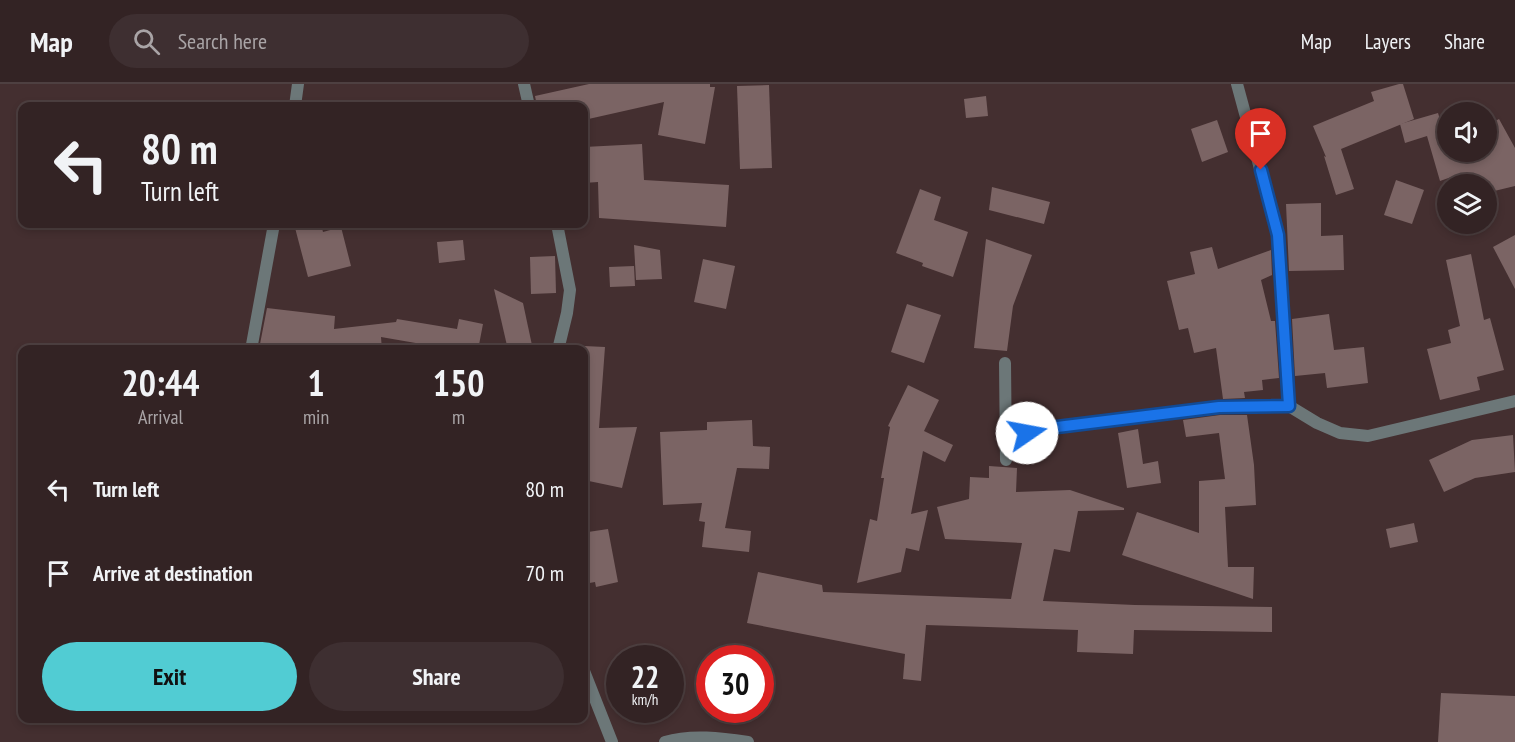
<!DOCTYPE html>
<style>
body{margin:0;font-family:"PT Sans Narrow",sans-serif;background:#3e2f31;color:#f1f3f6;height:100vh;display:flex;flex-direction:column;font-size:22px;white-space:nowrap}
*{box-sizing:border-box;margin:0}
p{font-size:20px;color:#a9a4a6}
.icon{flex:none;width:33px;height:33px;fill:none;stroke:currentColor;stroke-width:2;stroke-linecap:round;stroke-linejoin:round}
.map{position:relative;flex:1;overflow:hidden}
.panel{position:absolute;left:18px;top:261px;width:570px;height:378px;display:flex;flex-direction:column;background:#332324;border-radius:12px;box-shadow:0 3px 9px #0003,0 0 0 2px #4e4041}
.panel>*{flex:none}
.hud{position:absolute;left:18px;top:18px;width:570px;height:126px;border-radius:12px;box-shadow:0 3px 9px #0003,0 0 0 2px #4e4041;background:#332324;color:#f1f3f6;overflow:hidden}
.buttons{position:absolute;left:1437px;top:18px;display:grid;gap:12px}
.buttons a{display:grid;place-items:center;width:60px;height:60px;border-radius:50%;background:#332324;box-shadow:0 3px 9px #0003,0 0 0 2px #4e4041;font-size:30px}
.speed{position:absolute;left:606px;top:561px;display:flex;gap:12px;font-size:30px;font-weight:700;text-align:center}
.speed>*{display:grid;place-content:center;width:78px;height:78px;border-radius:50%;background:#332324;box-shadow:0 3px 9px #0003,0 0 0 2px #4e4041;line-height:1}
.speed small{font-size:15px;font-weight:400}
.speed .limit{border:9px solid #d22;background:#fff;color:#111}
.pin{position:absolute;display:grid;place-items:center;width:51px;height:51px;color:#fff;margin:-62px -26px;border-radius:50% 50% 50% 0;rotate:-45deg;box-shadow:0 0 6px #0007}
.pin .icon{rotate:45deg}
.me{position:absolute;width:66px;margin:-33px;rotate:78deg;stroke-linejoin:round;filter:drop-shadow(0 0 4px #0008)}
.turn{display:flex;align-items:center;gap:21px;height:126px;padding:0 24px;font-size:27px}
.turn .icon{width:78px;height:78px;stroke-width:2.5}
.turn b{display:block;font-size:42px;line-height:51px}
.eta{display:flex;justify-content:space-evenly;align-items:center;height:102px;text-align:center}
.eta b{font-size:36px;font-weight:800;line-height:42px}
.action{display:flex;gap:12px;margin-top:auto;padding:12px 24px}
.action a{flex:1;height:69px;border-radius:36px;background:#51ccd3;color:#111;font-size:24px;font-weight:800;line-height:69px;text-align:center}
.action a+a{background:#3e2f31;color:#f1f3f6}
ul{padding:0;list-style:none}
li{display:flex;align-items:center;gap:18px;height:84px;padding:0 24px}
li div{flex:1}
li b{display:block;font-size:22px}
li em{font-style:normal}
header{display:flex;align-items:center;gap:36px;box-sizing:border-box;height:84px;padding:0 30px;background:#332324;border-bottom:2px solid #4e4041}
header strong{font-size:28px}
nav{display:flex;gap:33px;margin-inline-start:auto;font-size:21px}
.search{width:420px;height:54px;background:#3e2f31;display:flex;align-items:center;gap:15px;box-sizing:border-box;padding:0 21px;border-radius:33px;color:#a9a4a6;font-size:22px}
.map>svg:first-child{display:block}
.building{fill:#7b6464}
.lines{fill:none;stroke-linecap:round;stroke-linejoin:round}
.service{stroke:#6c7778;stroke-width:12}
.minor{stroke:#6c7778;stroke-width:12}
.route-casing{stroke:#114b97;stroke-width:15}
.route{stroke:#1a73e8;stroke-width:10}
</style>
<header>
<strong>Map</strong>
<div class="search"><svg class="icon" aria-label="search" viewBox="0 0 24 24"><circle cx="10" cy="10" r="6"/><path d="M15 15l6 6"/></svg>Search here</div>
<nav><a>Map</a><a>Layers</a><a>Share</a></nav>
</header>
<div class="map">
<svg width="1515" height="658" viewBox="0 0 1515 658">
<rect width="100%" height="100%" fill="#442f30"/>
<g class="building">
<polygon points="589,0 710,0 710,3 715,3 705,60 658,51 664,18 584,36 584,22 537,22 535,12"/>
<polygon points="1399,0 1403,0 1414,35 1341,65 1354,105 1336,111 1324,72 1326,73 1313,42 1374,17 1371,8"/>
<polygon points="769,1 772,84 740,85 737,2"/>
<polygon points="986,12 988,32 966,34 964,15"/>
<polygon points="1438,29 1448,61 1448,68 1486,68 1486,42 1499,35 1515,64 1515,102 1486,109 1486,100 1461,100 1457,91 1440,97 1427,52 1405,59 1400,40"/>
<polygon points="1217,36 1228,68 1202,78 1191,45"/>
<polygon points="642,60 644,96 729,101 726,143 599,134 598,98 584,99 584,63"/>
<polygon points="1396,96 1424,106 1412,140 1384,131"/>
<polygon points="992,103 1050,118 1044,140 989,126"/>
<polygon points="920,105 941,113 934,136 968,148 953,193 922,182 923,179 896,169"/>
<polygon points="1321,119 1321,152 1343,151 1344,186 1289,187 1286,120"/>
<polygon points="294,140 321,140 323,148 341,143 351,182 308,193"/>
<polygon points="1515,151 1515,205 1493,163"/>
<polygon points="986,155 1032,171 1013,222 1007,267 974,264"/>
<polygon points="463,156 465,176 439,179 437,158"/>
<polygon points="634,161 660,166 662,195 636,196"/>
<polygon points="1212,163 1218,185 1271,166 1272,191 1261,196 1271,237 1275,237 1279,294 1262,296 1263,306 1244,308 1245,314 1223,315 1216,264 1194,269 1188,244 1179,246 1167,197 1195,190 1190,168"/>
<polygon points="1471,170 1484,236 1490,234 1504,286 1477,293 1480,306 1440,316 1427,265 1451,259 1448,246 1460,242 1446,176"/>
<polygon points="555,172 556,209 531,210 530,173"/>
<polygon points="703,175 735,182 726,225 694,218"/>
<polygon points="634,182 635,202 610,203 609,183"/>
<polygon points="494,205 523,219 533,266 508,266"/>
<polygon points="907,220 941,231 924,279 891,268"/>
<polygon points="267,224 335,232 334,245 396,238 397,235 457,245 459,235 483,240 478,266 456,266 381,253 382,266 330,266 296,262 296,266 281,266 260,260"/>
<polygon points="1329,230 1334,266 1364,263 1368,299 1327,304 1325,289 1295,292 1292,235"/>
<polygon points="584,262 605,263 599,344 637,343 622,404 584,396"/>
<polygon points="908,301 939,316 924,347 953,361 945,378 923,367 911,430 928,426 919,467 906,464 901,488 857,499 870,435 877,437 884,394 881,394 890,343 888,342"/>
<polygon points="1220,331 1247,331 1254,381 1256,421 1225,423 1228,483 1254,483 1253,515 1122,471 1137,428 1199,449 1199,397 1225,395 1219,349 1186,353 1183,336"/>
<polygon points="752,336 753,362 770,363 769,385 737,384 725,444 751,447 749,468 702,463 705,438 699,437 702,419 663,421 660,348 707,346 707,338"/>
<polygon points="1138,345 1143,380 1158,377 1161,399 1127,404 1118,349"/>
<polygon points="1513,351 1515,388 1475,394 1444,408 1429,376 1472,356"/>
<polygon points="989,382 1017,384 1016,408 1070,406 1124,424 1124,426 1078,427 1070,468 1054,465 1043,517 1135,521 1272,523 1272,548 1134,546 1133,570 1077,568 1078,546 926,541 921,597 903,595 905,570 747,539 758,488 822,501 823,508 1011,515 1022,459 945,455 937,423 969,415 970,393 989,394"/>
<polygon points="1414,439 1418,458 1390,464 1386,445"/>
<polygon points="608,445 618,498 596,503 595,498 584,500 584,457 589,456 588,448"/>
<polygon points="1441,609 1515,612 1515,658 1438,658"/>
</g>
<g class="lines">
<g class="service">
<polyline points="584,587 612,658"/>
<path d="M665,658C691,650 722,654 748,658"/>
</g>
<g class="minor">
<polyline points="524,0 529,22"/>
<polyline points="1237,0 1278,151 1289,322"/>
<polyline points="295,22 298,0"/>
<polyline points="557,140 570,206 567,229 558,266"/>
<polyline points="251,266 274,140"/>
<polyline points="1005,279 1006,376"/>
<polyline points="1006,354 1049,344 1219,323 1289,322 1317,339 1340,349 1368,352 1515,317"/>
</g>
</g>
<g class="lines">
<g class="route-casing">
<polyline id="route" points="1027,349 1049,344 1219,323 1289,322 1278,151 1261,86"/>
</g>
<use href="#route" class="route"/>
</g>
</svg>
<div class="buttons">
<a><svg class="icon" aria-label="sound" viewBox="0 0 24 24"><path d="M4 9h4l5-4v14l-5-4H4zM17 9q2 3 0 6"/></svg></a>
<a><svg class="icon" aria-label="layers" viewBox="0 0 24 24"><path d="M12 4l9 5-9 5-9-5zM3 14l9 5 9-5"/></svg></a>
</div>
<div class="speed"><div>22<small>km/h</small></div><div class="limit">30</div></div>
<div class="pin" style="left:1261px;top:86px;background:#d93025"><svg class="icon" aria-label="arrive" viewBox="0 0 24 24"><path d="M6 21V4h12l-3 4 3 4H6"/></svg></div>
<svg class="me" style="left:1027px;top:349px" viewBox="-20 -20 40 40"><circle r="19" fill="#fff"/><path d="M0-13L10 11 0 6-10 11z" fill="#1a73e8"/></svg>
<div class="hud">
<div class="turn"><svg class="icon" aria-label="left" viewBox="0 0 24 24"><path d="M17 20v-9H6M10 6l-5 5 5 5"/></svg><div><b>80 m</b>Turn left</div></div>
</div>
<section class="panel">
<div class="eta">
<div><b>20:44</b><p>Arrival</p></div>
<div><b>1</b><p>min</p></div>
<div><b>150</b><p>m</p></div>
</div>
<ul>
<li><svg class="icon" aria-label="left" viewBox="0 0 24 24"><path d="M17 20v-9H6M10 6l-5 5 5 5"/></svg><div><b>Turn left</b></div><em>80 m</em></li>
<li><svg class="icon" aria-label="arrive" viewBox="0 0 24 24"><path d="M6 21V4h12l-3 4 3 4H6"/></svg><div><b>Arrive at destination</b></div><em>70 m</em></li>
</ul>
<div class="action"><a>Exit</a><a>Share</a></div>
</section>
</div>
